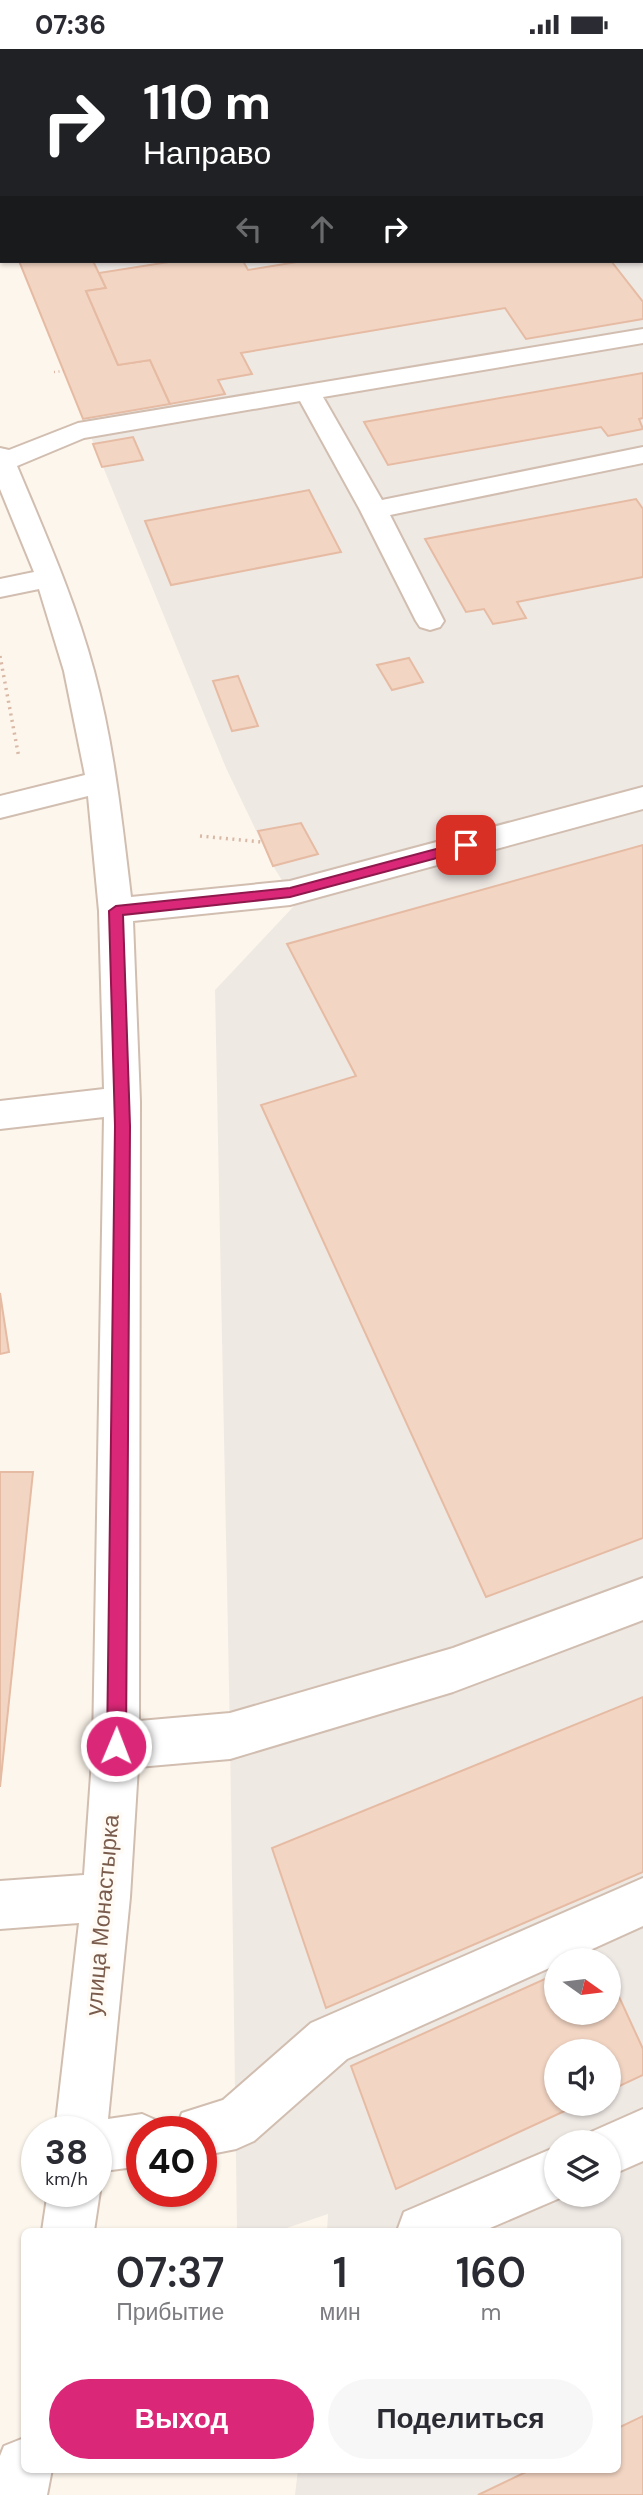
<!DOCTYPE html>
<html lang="ru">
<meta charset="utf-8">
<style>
body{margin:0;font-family:"DM Sans",sans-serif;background:#f7f7f7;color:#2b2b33;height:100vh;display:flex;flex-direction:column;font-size:26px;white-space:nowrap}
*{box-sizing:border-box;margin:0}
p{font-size:23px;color:#7c7c81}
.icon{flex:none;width:38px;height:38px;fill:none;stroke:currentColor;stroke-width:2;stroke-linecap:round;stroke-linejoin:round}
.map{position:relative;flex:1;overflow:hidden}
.details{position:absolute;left:21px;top:2179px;width:600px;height:245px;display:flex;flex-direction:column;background:#fff;border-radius:10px;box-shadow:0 2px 5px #0004}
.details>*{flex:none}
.top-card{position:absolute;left:0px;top:0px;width:644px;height:214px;box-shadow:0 2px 5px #0004;background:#202124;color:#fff;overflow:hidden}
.needle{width:46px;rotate:104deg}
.tools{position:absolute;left:544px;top:1899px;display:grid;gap:14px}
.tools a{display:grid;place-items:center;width:77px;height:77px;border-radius:50%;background:#fff;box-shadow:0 2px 5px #0004;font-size:35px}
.speed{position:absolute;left:21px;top:2067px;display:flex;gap:14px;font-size:35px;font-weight:700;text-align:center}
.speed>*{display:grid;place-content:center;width:91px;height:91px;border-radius:50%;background:#fff;box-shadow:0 2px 5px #0004;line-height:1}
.speed small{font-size:18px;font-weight:400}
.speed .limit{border:10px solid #d22;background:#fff;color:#111}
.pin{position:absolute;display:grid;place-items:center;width:60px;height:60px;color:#fff;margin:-30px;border-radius:14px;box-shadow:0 4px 10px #0006}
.me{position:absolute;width:77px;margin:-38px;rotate:1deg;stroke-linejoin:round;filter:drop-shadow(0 0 5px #0008)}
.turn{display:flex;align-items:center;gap:24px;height:147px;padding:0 28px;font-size:32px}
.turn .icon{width:91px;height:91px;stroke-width:2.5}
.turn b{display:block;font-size:49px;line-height:60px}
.lanes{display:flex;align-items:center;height:66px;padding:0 28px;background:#0003;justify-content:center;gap:35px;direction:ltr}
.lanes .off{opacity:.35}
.eta{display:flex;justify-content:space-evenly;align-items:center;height:119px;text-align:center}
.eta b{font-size:42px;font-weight:600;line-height:49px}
.primary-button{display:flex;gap:14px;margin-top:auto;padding:14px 28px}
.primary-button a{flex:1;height:80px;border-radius:42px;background:#db2777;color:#fff;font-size:28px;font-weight:600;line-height:80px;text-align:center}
.primary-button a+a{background:#f7f7f7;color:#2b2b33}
.status{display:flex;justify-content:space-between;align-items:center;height:49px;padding:0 35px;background:#fff;direction:ltr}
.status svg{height:19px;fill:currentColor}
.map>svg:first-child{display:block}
.industrial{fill:#efe9e4;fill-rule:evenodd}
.green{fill:#d8ecc9}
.building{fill:#f3d5c3;stroke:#e6bba3;stroke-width:2}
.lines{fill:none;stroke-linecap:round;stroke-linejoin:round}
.minor-casing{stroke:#d1beb0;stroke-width:4}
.path-far1{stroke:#d9b8a5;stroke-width:2.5;stroke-dasharray:1 3.5;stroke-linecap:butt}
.path{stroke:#d9b8a5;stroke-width:3.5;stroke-dasharray:2 4.5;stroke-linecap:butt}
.minor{fill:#fff;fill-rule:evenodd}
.route{fill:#db2777;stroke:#8e194d;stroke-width:2}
.labels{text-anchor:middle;stroke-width:7;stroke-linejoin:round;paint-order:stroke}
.street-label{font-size:23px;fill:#7a5c4d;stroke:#fffaf3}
</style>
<div class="status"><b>07:36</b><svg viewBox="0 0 49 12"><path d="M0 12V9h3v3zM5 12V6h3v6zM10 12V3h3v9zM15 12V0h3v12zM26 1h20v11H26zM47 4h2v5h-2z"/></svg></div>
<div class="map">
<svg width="643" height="2446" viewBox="0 0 643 2446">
<rect width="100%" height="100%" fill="#fdf6ec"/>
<path class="industrial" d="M643,73V2446H295L298,2420H618V2182H327L328,2165L278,2182H237L230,1687L215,941L294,857L290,844L273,817L226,719L19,212H642ZM556,1911H609V1964H556ZM556,2002H609V2054H556ZM556,2093H609V2146H556Z"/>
<polygon class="green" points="283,0 643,0 643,73 642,2 274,2"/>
<g class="building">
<polygon points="19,212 93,212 106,239 86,242 118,316 150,311 170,355 83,370"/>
<polygon points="175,212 243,212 248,221 303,212 611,212 643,253 643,270 526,290 505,259 241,304 252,325 218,331 225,345 170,355 150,311 118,316 86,242 106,239 99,224"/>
<polygon points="643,324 643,369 639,370 643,380 608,387 601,378 388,416 364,373"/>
<polygon points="133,388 143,411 102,418 93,395"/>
<polygon points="309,441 341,503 171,536 145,472"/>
<polygon points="636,450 643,460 643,528 517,553 526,569 493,575 484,560 466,563 425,490"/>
<polygon points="409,609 423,633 392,641 377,616"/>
<polygon points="238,627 258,677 232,682 213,632"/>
<polygon points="301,774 318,805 273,817 258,782"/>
<polygon points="643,796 643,1489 486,1548 261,1056 356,1027 287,895"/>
<polygon points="0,1244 9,1303 0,1305"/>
<polygon points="0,1423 33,1423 0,1738"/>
<polygon points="643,1648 643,1823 326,1959 272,1799"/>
<polygon points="556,1925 556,1964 609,1964 609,1926 643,2000 643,2026 609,2042 609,2002 556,2002 556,2054 582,2054 396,2140 351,2017"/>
<polygon points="643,2367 643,2446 478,2446 532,2420 618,2420 618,2379"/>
</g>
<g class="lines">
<g class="minor-casing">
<g id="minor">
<polygon points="119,0 147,0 118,2"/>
<rect x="0" y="20" width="2" height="12"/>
<polygon points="2,177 2,191 0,192 0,178"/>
<rect x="642" y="195" width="1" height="15"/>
<path d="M643,280V294L323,348L382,451L643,398V414L390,466L444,572L440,578L430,581L420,578L416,572L360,461L300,352L84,389L17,417C45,484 75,551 94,622C114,696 122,772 131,848L290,832L643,738V760L290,856L133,872L140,1052L139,1672L230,1664L453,1599L643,1529V1571L453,1643L230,1710L138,1718L130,1848L108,2070L142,2065L160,2073L164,2082H142V2117L96,2123V2082H55L79,1874L0,1880V1832L84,1826L93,1697L104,1068L0,1080V1052L104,1040L99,862L88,747L0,769V747L85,726L64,622L39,540L0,548V530L34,523L0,440V399L9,401L78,374Z"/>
<polygon points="643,1829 643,1877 568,1911 556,1911 556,1916 347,2010 254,2092 236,2100 201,2107 201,2082 175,2082 182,2064 223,2051 311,1974"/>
<polygon points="643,2060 643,2112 609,2127 609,2093 587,2093 591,2083"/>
<polygon points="556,2098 556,2146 567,2146 483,2182 397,2182 404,2163"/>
<polygon points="96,2133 100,2142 94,2182 42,2182 48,2142 96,2142"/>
<polygon points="24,2389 24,2420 52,2420 47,2446 0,2446 0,2407 4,2397"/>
</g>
</g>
<g class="path-far1">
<polyline points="242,2 251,0"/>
<polyline points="54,323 64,322"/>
</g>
<g class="path">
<polyline points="0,607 19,709"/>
<polyline points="200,787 262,793"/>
</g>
<use href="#minor" class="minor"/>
</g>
<polygon class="route" points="466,792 471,793 471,800 290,848 123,866 130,1077 126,1697 123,1704 116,1707 110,1704 107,1697 115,1077 109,862 116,857 290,839"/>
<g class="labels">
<g class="street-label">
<text transform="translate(102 1866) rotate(-85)" y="8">улица Монастырка</text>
</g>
</g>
</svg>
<div class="tools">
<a><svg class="needle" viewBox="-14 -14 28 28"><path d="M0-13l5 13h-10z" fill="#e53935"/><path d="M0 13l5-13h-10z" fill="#7c7c81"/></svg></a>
<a><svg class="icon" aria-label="sound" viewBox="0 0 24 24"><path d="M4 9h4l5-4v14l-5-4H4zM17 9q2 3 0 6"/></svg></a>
<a><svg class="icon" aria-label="layers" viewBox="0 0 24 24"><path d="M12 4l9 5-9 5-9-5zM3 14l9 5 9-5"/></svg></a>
</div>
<div class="speed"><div>38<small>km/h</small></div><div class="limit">40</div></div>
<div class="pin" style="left:466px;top:796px;background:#d93025"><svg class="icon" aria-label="arrive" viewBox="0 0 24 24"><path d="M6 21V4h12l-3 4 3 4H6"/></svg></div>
<svg class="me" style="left:116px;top:1697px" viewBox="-20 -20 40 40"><circle r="17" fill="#db2777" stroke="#fff" stroke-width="3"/><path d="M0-11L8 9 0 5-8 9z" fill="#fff"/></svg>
<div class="top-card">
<div class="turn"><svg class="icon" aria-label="right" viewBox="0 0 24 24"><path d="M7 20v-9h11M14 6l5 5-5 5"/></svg><div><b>110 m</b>Направо</div></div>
<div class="lanes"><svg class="icon off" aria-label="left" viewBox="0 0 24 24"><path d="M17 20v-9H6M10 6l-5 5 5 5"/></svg><svg class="icon off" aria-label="ahead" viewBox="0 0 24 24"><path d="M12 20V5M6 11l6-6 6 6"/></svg><svg class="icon" aria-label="right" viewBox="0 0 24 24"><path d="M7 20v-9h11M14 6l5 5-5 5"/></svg></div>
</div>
<section class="details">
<div class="eta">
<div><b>07:37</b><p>Прибытие</p></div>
<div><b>1</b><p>мин</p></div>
<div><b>160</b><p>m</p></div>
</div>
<div class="primary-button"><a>Выход</a><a>Поделиться</a></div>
</section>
</div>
